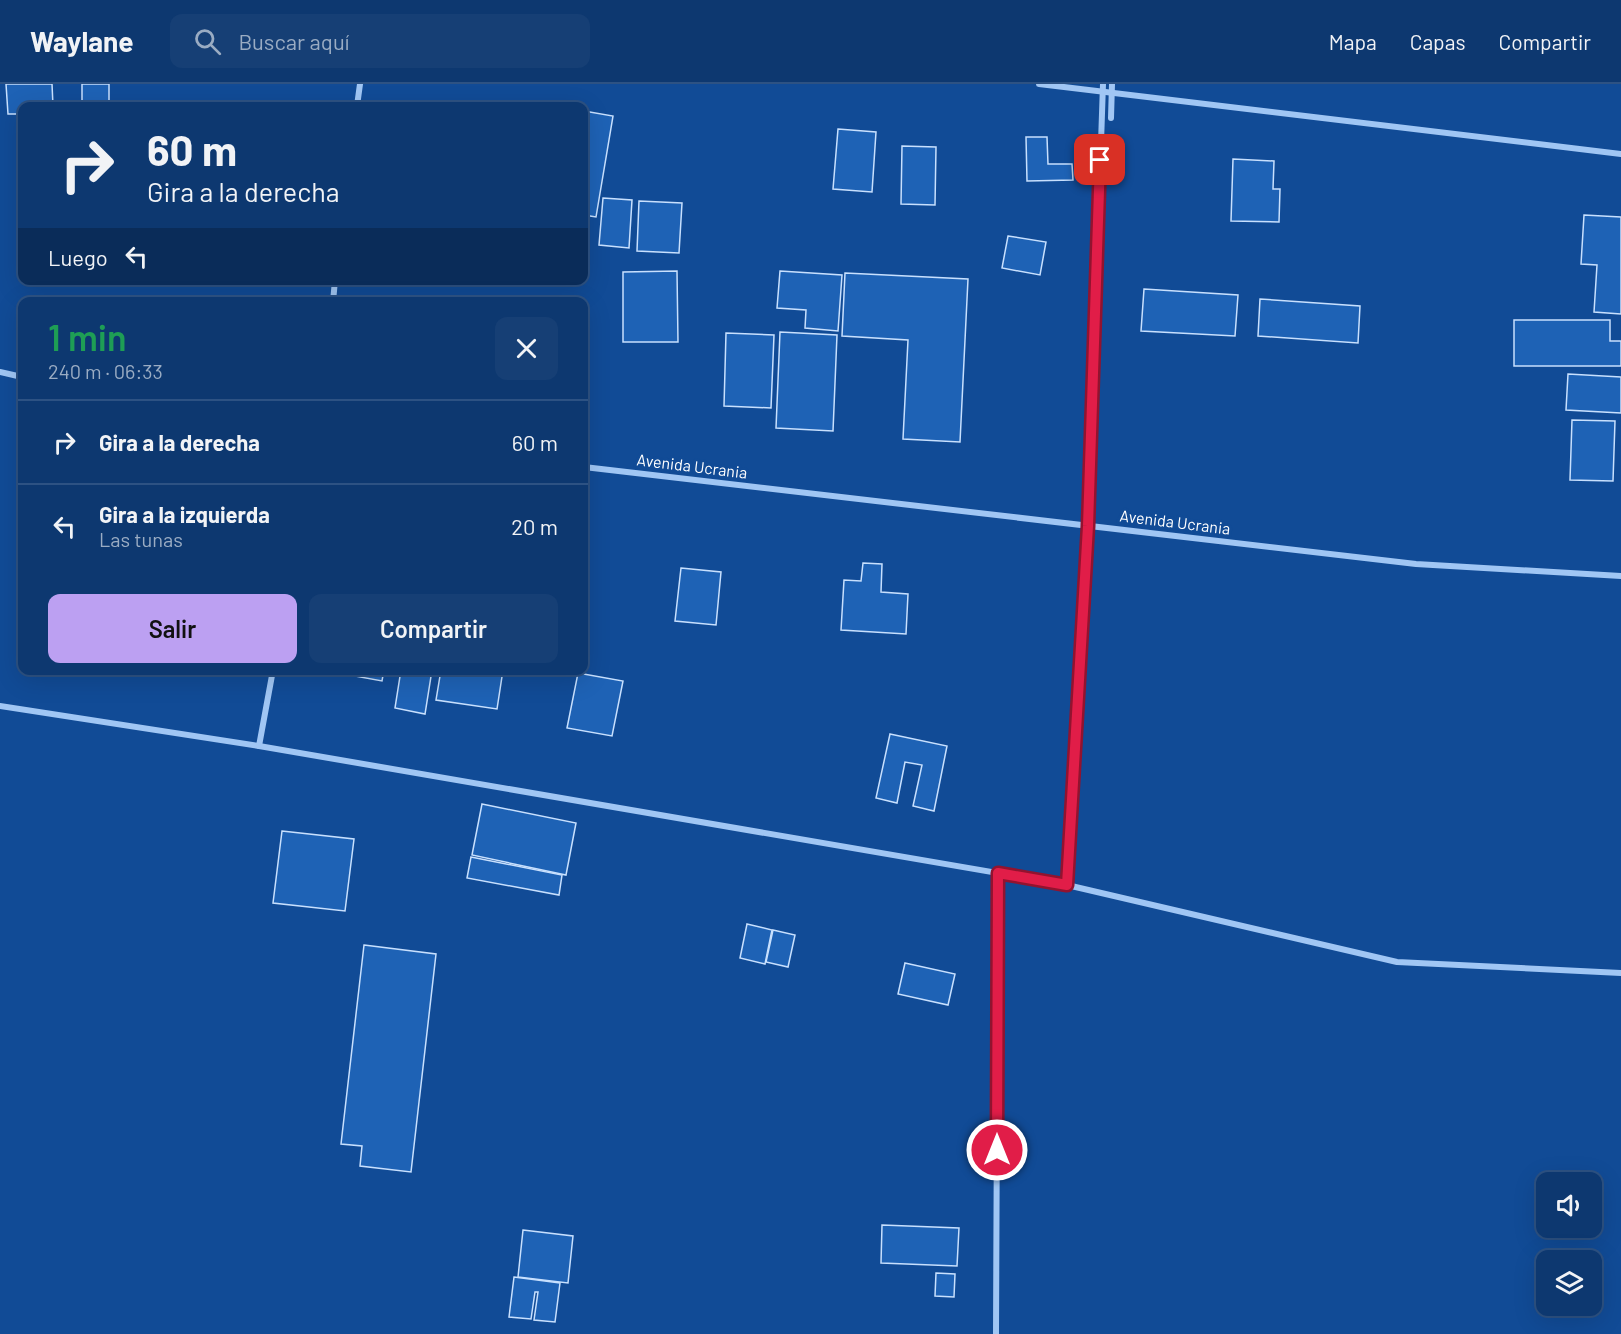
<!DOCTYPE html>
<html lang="es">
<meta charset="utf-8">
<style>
body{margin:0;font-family:Barlow,sans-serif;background:#163f75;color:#f1f3f6;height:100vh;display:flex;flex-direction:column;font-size:22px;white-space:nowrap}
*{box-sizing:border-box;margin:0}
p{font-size:20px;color:#9aacc3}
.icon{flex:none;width:33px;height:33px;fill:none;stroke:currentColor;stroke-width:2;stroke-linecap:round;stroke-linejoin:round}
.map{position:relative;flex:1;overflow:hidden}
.side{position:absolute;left:18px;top:213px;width:570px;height:378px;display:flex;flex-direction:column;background:#0d3870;border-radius:12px;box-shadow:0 6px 24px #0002,0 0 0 2px #2d5283}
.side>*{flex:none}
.banner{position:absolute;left:18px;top:18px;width:570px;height:183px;border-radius:12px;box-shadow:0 6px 24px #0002,0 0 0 2px #2d5283;background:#0d3870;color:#f1f3f6;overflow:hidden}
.fabs{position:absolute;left:1536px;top:1088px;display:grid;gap:12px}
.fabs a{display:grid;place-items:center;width:66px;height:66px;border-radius:12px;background:#0d3870;box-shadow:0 6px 24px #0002,0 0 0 2px #2d5283;font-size:30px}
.pin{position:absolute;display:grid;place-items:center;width:51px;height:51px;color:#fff;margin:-26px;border-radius:12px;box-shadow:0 3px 9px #0006}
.me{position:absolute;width:66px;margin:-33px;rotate:0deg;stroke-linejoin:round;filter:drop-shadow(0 0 4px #0008)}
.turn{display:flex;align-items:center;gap:21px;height:126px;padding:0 30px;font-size:27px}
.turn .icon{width:78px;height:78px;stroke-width:2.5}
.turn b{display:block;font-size:42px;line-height:51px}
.then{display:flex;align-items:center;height:57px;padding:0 30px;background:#0003;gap:12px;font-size:22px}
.round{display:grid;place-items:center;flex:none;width:63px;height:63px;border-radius:12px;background:#163f75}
.summary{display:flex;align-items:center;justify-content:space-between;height:102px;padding:0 30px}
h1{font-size:36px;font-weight:600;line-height:45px;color:#1e9e55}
.primary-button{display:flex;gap:12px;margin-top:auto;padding:12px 30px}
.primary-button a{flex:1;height:69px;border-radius:12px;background:#bca0f2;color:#111;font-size:24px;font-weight:600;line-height:69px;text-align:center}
.primary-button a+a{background:#163f75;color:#f1f3f6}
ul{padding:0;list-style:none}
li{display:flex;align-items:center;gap:18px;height:84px;padding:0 30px;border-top:2px solid #2d5283}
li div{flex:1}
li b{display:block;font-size:22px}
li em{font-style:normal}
header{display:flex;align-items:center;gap:36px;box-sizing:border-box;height:84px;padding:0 30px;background:#0d3870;border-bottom:2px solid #2d5283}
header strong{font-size:28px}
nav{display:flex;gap:33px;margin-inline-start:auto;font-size:21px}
.search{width:420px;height:54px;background:#163f75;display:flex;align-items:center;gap:15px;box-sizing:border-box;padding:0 21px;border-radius:12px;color:#9aacc3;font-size:22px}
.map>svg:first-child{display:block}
.building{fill:#1e62b5;stroke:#c8e0fe;stroke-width:1.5}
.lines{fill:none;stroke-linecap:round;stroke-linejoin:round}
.street{stroke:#a0c6f4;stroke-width:6}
.street-bridge{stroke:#a0c6f4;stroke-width:6}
.route-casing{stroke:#92132f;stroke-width:15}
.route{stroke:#e11d48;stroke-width:10}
.labels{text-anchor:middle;stroke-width:6;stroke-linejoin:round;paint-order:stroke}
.street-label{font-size:16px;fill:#fff;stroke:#114b96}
</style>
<header>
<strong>Waylane</strong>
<div class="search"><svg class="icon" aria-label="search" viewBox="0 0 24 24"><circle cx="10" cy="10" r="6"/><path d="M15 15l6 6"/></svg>Buscar aquí</div>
<nav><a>Mapa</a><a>Capas</a><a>Compartir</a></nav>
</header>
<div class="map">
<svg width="1621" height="1250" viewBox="0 0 1621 1250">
<rect width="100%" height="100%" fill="#114b96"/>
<g class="building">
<polygon points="6,0 52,0 53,22 22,22 22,30 8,30"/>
<rect x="82" y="0" width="27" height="22"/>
<polygon points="546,18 567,21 567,22 546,22"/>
<polygon points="584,27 613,32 596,133 584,131"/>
<polygon points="838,45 876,48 872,108 833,105"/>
<polygon points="1026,53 1047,53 1048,80 1072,80 1073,96 1027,97"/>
<polygon points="902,62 936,63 935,121 901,120"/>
<polygon points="1233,75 1274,77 1273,105 1280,105 1279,138 1231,137"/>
<polygon points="603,114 632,116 629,164 599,161"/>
<polygon points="639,117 682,119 679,169 637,167"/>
<polygon points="1584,131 1621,133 1621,230 1594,228 1597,181 1581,180"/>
<polygon points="1008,152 1046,158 1040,191 1002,184"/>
<polygon points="677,187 678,258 623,258 623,188"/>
<polygon points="780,187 842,191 838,247 805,244 806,226 777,224"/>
<polygon points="845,189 968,195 960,358 903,355 908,256 842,252"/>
<polygon points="1144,205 1238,211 1235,252 1141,247"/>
<polygon points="1260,215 1360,222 1358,259 1258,252"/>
<polygon points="1514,236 1610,236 1610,257 1621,257 1621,282 1514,282"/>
<polygon points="780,248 837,251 833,347 776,344"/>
<polygon points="726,249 774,251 771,324 724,322"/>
<polygon points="1568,290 1621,293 1621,329 1566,326"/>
<polygon points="1572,336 1615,337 1613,397 1570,396"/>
<polygon points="863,479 882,480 881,508 908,510 906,550 841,546 844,496 861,497"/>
<polygon points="681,484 721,488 716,541 675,537"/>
<polygon points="322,586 384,586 382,597"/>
<polygon points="401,586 432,586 425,630 395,624"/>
<polygon points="441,586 503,586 497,625 436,616"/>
<polygon points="578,589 623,597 612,652 567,644"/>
<polygon points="890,650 947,662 934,727 913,722 922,681 905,678 897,719 876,714"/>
<polygon points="482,720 576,739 566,791 472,771"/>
<polygon points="282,747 354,755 345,827 273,819"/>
<polygon points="471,773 562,791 559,811 467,794"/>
<polygon points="747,840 772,846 765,880 740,874"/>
<polygon points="773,846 795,851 788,883 766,878"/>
<polygon points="364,861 436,870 411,1088 360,1082 362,1062 341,1060"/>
<polygon points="905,879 955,890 948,921 898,910"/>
<polygon points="882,1141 959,1144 957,1182 881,1179"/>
<polygon points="523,1146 573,1152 568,1199 518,1193"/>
<polygon points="936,1189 955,1190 954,1213 935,1212"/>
<polygon points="514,1193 560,1199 555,1238 534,1236 538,1208 535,1208 531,1235 509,1233"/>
</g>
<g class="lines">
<g class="street">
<polyline points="1039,0 1621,70"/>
<polyline points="357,22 360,0"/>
<polyline points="333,218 335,196"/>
<polyline points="0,288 22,293"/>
<polyline points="584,383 1416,480 1621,492"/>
<polyline points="0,622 259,662 1067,801 1397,878 1621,889"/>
<polyline points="259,662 273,586"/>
<polyline points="1067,801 1088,442 1103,0"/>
<polyline points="996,1250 998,789"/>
</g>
<polyline class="street-bridge" points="1111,34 1112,0"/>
</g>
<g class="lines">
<g class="route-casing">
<polyline id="route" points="997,1066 998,789 1067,801 1088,442 1100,76"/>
</g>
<use href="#route" class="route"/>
</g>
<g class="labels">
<g class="street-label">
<text transform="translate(692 382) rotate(7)" y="6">Avenida Ucrania</text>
<text transform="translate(1175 438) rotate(7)" y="6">Avenida Ucrania</text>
</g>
</g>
</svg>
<div class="fabs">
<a><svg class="icon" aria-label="sound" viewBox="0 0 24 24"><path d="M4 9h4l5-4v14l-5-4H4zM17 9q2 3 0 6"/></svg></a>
<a><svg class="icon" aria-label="layers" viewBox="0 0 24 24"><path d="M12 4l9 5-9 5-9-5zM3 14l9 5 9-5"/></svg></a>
</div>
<div class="pin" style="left:1100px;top:76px;background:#d93025"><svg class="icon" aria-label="arrive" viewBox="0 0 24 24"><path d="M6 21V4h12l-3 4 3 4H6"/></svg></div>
<svg class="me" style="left:997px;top:1066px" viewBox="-20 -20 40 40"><circle r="17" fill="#e11d48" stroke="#fff" stroke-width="3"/><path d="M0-11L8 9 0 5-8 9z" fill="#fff"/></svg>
<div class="banner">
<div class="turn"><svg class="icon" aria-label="right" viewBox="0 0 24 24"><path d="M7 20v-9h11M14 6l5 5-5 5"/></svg><div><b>60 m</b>Gira a la derecha</div></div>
<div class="then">Luego<svg class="icon" aria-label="left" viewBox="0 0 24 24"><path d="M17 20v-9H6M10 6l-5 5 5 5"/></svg></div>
</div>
<section class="side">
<div class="summary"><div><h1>1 min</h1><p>240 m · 06:33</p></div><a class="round"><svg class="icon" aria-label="close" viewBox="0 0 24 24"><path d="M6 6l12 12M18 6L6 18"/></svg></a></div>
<ul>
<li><svg class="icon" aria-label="right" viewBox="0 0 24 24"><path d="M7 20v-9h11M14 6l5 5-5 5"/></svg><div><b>Gira a la derecha</b></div><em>60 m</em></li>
<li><svg class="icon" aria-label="left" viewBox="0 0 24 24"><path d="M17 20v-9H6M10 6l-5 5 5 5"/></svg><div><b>Gira a la izquierda</b><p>Las tunas</p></div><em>20 m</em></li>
</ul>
<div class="primary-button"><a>Salir</a><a>Compartir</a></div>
</section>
</div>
